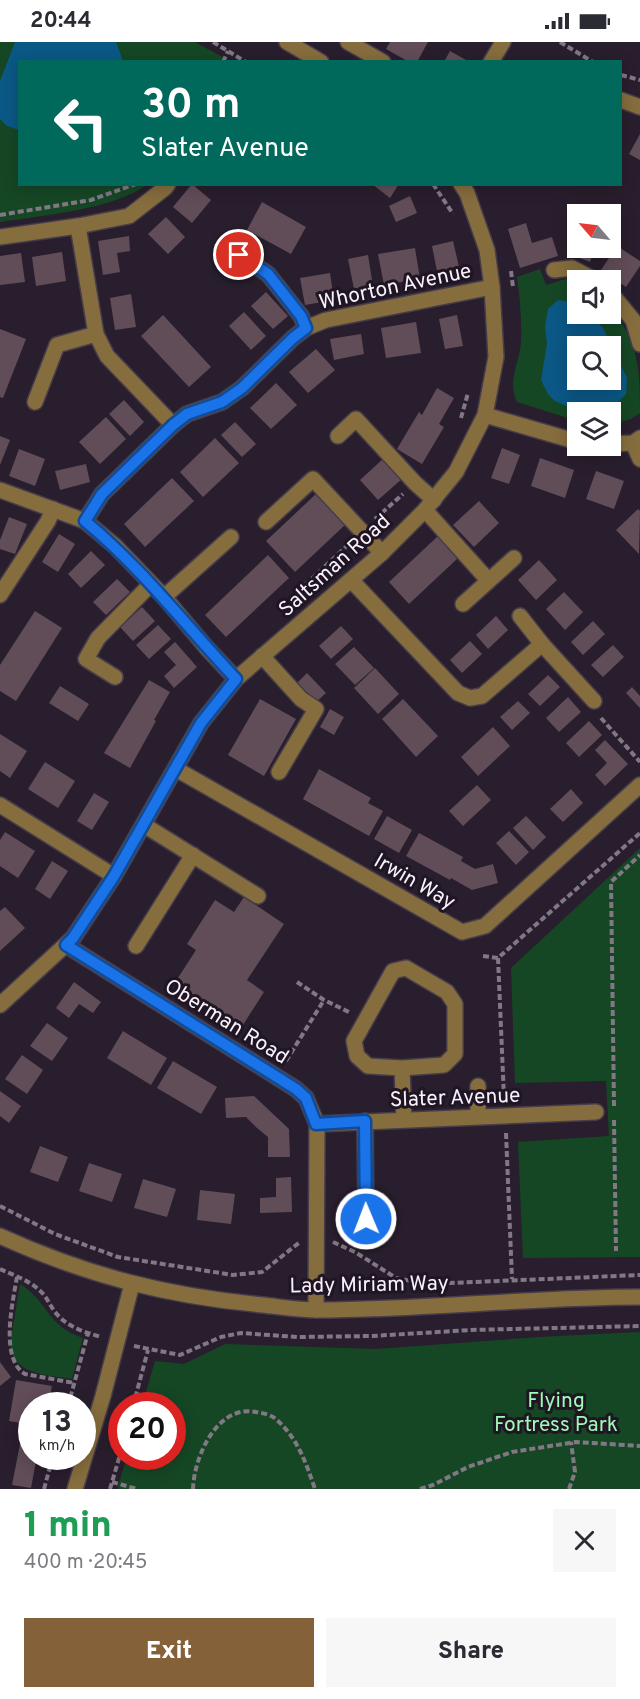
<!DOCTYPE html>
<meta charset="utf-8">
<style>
body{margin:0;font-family:Overpass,sans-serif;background:#f7f7f7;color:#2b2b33;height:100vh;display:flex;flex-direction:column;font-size:22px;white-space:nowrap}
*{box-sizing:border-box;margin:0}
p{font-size:20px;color:#7c7c81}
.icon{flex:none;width:33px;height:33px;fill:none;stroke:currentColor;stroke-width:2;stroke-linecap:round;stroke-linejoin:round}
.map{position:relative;height:1447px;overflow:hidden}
.panel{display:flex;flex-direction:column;background:#fff;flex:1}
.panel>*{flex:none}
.guide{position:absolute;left:18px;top:18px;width:604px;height:126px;border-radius:0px;box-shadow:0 3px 15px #0003;background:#00695c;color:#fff;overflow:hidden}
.needle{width:39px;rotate:298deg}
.buttons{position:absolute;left:567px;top:162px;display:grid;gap:12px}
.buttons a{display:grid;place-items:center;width:54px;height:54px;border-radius:0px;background:#fff;box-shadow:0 3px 15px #0003;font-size:30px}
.speed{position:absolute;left:18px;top:1350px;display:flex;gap:12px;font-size:30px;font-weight:700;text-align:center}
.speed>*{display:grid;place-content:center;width:78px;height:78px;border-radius:50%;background:#fff;box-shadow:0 3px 15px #0003;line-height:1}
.speed small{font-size:15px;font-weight:400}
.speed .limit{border:9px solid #d22;background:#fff;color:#111}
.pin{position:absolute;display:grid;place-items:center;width:51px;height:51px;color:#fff;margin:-26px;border:3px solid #fff;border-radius:50%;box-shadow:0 2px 6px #0007}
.me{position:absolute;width:66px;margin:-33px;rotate:359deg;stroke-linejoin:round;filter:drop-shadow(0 0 4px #0008)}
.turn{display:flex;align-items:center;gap:21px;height:126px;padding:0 24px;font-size:27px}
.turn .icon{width:78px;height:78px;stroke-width:2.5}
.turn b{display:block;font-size:42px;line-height:51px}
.round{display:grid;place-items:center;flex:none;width:63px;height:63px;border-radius:0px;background:#f7f7f7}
.head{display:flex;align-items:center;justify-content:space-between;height:102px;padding:0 24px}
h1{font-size:36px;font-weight:800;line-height:45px;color:#1e9e55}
.cta{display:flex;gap:12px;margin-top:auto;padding:12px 24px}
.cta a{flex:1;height:69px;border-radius:0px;background:#85613a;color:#fff;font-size:24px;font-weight:800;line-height:69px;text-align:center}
.cta a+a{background:#f7f7f7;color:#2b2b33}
.status{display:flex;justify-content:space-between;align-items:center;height:42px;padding:0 30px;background:#fff;direction:ltr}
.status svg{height:16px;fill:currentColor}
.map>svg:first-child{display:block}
.green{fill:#154725;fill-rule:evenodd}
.water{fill:#0b5886;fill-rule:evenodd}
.building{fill:#614d58}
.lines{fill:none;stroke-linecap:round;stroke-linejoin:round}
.minor-casing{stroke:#463c4a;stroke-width:18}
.path{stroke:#827885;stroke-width:4;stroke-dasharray:6 3;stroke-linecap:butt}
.minor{stroke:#866d3d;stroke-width:15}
.route-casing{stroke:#114b97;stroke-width:15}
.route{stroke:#1a73e8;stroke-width:10}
.labels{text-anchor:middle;stroke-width:6;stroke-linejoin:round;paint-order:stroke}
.street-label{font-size:21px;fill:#f9f1fc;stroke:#1f1523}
.park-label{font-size:21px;fill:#9efab4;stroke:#1f1523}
</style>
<div class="status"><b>20:44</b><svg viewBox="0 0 49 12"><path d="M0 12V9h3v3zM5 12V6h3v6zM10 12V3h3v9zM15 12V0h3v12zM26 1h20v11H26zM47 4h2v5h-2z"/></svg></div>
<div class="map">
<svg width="640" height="1447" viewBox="0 0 640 1447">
<rect width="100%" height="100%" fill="#291e2d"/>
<g class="green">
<path d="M0,0H195L230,19L20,20V142L146,143C116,167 39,174 0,180Z"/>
<path d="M540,227L546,243L565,237L577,241L578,272H610L611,266C639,300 640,328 640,371L631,377L611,383L610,370H578L577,379L517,360C507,341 519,321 521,301C522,279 520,257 517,235ZM578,304H610V338H578Z"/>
<polygon points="640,806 640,1215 523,1216 518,1100 609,1094 606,1039 515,1041 511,926"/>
<path d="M20,1242C49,1260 46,1284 83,1296L72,1337C48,1333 13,1333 10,1303Z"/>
<polygon points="640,1290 640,1447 117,1447 127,1415 172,1414 172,1364 142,1363 155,1319 184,1322 225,1302 376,1307 539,1295"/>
</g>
<g class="water">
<polygon points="15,0 116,0 123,19 20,20 19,88 7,84 0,77 0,39"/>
<path d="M558,258L577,261L578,272H588L603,286L627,336L626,352L614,364L595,370L573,367L555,359L548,352L541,338L547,302L545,285L548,267ZM578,304H610V338H578Z"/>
</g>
<g class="building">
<polygon points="390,0 428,0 417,20 409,20 386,7"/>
<polygon points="450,9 466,18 465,20 444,20"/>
<polygon points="640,92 640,118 629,112"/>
<polygon points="192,142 211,158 192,181 173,165"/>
<polygon points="372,142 399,142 390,156"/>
<polygon points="410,154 417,171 396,180 389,164"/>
<polygon points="262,160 306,185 291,212 247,188"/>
<polygon points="166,175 185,195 168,212 148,192"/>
<polygon points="526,181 532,201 552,195 558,214 520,226 508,187"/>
<polygon points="577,192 578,206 595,206 590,220 569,212"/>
<polygon points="129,194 130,209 117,211 120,230 103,233 98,199"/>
<polygon points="453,199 460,229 438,234 432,204"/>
<polygon points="617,204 640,219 640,224 626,245 601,228"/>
<polygon points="415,206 420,237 384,243 378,212"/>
<polygon points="62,210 66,239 36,244 32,215"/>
<polygon points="21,211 25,240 0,243 0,214"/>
<polygon points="368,213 373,244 354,247 348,217"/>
<polygon points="330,231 334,258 305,263 300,236"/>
<polygon points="266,250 288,274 273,287 251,264"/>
<polygon points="131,252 136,285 115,288 110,256"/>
<polygon points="244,270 266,294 251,308 229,284"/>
<polygon points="163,273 211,325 189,345 141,294"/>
<polygon points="457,273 463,304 445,307 439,277"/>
<polygon points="416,280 421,311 386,316 381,286"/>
<polygon points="0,287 26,297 3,356 0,355"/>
<polygon points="361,292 364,312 334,318 330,297"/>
<polygon points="316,307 335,328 308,351 289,330"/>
<polygon points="276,341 297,363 271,387 250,366"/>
<polygon points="437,346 454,356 439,382 444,385 422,422 397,407 419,370 422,373"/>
<polygon points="124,358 144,380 130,394 109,372"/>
<polygon points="106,375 126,397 100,422 79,400"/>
<polygon points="235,380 256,402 242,415 221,393"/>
<polygon points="0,394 10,398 0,423"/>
<polygon points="215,396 239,421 203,455 180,430"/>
<polygon points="502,406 520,413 509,442 491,436"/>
<polygon points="19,407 45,417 35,444 9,434"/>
<polygon points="384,416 403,436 378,458 360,438"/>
<polygon points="540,416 574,428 565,456 531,444"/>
<polygon points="86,422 90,440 60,448 55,429"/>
<polygon points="596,429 624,439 614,467 586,457"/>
<polygon points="172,436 194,459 145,505 124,482"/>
<polygon points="317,451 346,482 295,530 266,499"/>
<polygon points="479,459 499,481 474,505 453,483"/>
<polygon points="638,467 640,469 639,512 616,488"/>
<polygon points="9,475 27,482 15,512 0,507 0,498"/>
<polygon points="59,492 75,502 58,530 42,520"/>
<polygon points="439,493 459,515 409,562 389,540"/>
<polygon points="91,509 105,523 81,546 68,532"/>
<polygon points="268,513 289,536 226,595 205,573"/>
<polygon points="539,518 557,538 536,558 518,538"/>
<polygon points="117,537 130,550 106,573 93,560"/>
<polygon points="564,550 583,570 565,588 546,567"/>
<polygon points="142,565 155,579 133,599 120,585"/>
<polygon points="35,569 62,586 16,659 0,649 0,623"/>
<polygon points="496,574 508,588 488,607 476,593"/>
<polygon points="593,579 605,592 583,613 571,600"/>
<polygon points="158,583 171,597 149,617 136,603"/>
<polygon points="341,584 353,597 331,617 319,604"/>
<polygon points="470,599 482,612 462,631 450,618"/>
<polygon points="175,600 197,625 174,646 164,634 176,623 164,610"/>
<polygon points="613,603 624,615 603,635 591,623"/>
<polygon points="354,605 374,626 355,643 335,622"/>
<polygon points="375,626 399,652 378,672 354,646"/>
<polygon points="307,631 326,651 315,661 297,641"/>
<polygon points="548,633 560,645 540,664 528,652"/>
<polygon points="149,638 170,650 154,678 156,679 130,726 104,711"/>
<polygon points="60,644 89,662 78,679 49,661"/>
<polygon points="632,645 640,654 640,666 626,651"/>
<polygon points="568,655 581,670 559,690 546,676"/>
<polygon points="260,657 296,677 264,734 228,713"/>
<polygon points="403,657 438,694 416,715 382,677"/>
<polygon points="518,659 530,671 512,688 500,675"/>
<polygon points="330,667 344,675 334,693 320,685"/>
<polygon points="589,679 602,693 579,715 566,701"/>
<polygon points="493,685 510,704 478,734 461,715"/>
<polygon points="0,692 27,709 10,736 0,729"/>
<polygon points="605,698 628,722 605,744 595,733 607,721 595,708"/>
<polygon points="45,720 75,739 58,766 28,747"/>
<polygon points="319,727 371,756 368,761 383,769 369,794 303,757"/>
<polygon points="477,743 491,758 463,784 449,769"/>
<polygon points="571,747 583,761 563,780 550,767"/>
<polygon points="94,751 109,760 92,788 77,779"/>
<polygon points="387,774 412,788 399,811 374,797"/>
<polygon points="526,774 546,795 533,808 513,786"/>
<polygon points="509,789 529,810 516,823 496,801"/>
<polygon points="5,790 35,809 18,836 0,824 0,798"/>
<polygon points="419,791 463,815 461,819 475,827 493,822 498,841 472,848 451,836 450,838 406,814"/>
<polygon points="52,819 68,829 50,857 35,847"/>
<polygon points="244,855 284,882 247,938 264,950 241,986 174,942 196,908 187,902 215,858 234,870"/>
<polygon points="5,865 25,886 0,909 0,869"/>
<polygon points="74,940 101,960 93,971 79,962 69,976 56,966"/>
<polygon points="47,981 68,996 52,1019 30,1004"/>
<polygon points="123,989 167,1016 151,1043 107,1016"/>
<polygon points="22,1013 43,1028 27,1052 5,1037"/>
<polygon points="173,1019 217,1045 201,1072 157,1046"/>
<polygon points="0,1049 21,1064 9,1081 0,1074"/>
<polygon points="254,1054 289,1087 290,1115 268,1115 268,1095 257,1086 246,1075 226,1076 225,1056"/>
<polygon points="40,1104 68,1115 58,1140 30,1130"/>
<polygon points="89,1121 122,1132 112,1160 79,1149"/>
<polygon points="291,1135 292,1170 260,1171 260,1156 276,1155 276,1136"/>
<polygon points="143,1137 176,1147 167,1175 134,1166"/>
<polygon points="200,1148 235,1152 231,1182 197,1178"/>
<polygon points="0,1320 11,1335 0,1344"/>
<polygon points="16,1338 52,1344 48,1364 32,1364 32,1383 9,1379"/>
<polygon points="20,1402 32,1404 32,1414 37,1414 31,1446 12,1443"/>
</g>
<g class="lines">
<g class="minor-casing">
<g id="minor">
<polyline points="287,0 321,20"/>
<polyline points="348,0 383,20"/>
<polyline points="491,20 503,0"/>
<polyline points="621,58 640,65"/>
<polyline points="78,184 96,292 107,314 173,383"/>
<polyline points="0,195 78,184 129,174 165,146 168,142"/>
<polyline points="239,213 268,232 301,274 306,286"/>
<polyline points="554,228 572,226 595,238"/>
<polyline points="610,250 633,278 640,302"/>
<polyline points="35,360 57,303 96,292"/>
<polyline points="485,373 578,400"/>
<polyline points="338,394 356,377 415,441 434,458"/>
<polyline points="633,401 640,417"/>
<polyline points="610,402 633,401 640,396"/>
<polyline points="0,448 85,479 115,504 164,555 206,605 236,637"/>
<polyline points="425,468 488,538"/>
<polyline points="85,479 102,452 173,383 187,372 222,360 242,346 293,296 306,286 326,278 492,245"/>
<polyline points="266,480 313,437 382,511"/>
<polyline points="351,538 458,651 470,656 482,654 542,602"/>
<polyline points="0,553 48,479 53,467"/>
<polyline points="164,555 231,495"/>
<polyline points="463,562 514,516"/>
<polyline points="520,574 542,602 594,659"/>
<polyline points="262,614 301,657 316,667 279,730"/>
<polyline points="115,635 86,617 98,596 151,542"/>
<polyline points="176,727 462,890 485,884 640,743"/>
<polyline points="0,763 114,834"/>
<polyline points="144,783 258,854"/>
<polyline points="66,903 296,1047 306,1056 317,1082 316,1268"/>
<polyline points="136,904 193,813"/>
<polyline points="0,963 73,896 114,834 201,681 236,637 382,511 425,468 456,430 485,373 496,315 492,245 487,208 467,151 461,142"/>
<polyline points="402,1026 368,1024 357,1014 354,999 393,929 406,926 447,950 455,962 455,1012 444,1023 402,1026 404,1078"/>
<polyline points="478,1044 478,1074"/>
<polyline points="365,1079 366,1177"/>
<polyline points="317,1082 596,1070"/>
<path d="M0,1194C88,1234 167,1254 263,1263C281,1265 299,1268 317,1268C425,1268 532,1255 640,1255"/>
<polyline points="75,1447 103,1354 132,1242"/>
</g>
</g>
<g class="path">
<polyline points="213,0 246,20"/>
<polyline points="560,0 593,20"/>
<polyline points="223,20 228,9"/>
<polyline points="621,33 640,38"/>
<polyline points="433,142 453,172"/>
<polyline points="0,173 91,158 136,142"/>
<polyline points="511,229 513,245"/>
<polyline points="461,376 468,351"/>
<polyline points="375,477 403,452"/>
<polyline points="305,543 350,501"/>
<polyline points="601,676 640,720"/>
<polyline points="483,914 498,916 640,791"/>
<polyline points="498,916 504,1056"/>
<polyline points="297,940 324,958 351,971"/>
<polyline points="286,1019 324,958"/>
<polyline points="614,1064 611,840 640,813"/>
<polyline points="614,1078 616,1209"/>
<polyline points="506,1091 512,1237"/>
<polyline points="0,1164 55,1192 118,1215 233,1233 262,1230 300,1200"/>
<polyline points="333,1200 355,1210 396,1236 427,1242 640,1233"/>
<path d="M0,1227C13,1233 28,1238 38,1247C46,1253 49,1262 55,1270C67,1285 84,1290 101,1295"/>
<path d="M17,1235C12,1263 0,1317 25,1332L74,1341"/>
<polyline points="134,1304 180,1313 221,1295 241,1291 297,1295 372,1294 471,1288 640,1284"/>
<polyline points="68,1364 88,1291"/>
<polyline points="133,1364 148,1308"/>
<polyline points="112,1440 137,1447"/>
<polyline points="44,1447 53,1414"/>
<polyline points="110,1447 122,1406"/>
<path d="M193,1447C194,1415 217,1362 256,1370C263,1371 272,1373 277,1378C298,1397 306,1421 315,1447"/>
<polyline points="420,1447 433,1443 468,1425 512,1410 576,1400 640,1404"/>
<polyline points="569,1447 575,1430 571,1400"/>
</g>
<use href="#minor" class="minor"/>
</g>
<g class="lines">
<g class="route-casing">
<path id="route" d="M239,213L268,232L301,274L306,286L293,296L242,346L222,360L187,372L173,383L102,452L85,479C142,526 186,584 236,637L201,681L114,834L73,896L66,903L296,1047L306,1056L316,1082L365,1079L366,1177"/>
</g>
<use href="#route" class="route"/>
</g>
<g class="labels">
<g class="street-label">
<text transform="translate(395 244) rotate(-12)" y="7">Whorton Avenue</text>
<text transform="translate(334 523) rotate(-42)" y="7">Saltsman Road</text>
<text transform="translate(415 839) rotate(30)" y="7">Irwin Way</text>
<text transform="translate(227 979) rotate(32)" y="7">Oberman Road</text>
<text transform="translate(455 1055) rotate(-2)" y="7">Slater Avenue</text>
<text transform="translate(369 1242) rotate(-1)" y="7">Lady Miriam Way</text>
</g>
<g class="park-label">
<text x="556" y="1365">Flying<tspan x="556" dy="24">Fortress Park</tspan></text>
</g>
</g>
</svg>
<div class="buttons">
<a><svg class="needle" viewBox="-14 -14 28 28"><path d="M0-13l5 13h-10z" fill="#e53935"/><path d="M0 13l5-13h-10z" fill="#7c7c81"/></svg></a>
<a><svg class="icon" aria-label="sound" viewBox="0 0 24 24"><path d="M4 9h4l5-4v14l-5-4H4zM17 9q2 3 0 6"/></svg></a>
<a><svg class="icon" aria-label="search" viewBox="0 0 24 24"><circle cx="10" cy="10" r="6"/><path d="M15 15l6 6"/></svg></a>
<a><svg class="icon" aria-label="layers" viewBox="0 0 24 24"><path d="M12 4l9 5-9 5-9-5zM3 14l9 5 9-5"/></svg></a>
</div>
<div class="speed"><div>13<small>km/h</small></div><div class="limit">20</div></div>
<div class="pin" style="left:239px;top:213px;background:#d93025"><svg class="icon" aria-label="arrive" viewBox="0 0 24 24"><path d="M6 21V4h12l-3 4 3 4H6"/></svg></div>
<svg class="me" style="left:366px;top:1177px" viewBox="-20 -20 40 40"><circle r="17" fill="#1a73e8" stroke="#fff" stroke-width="3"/><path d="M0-11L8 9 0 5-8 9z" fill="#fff"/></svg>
<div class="guide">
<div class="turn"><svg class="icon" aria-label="left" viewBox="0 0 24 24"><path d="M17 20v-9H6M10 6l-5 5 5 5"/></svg><div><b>30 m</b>Slater Avenue</div></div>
</div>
</div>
<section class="panel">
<div class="head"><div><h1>1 min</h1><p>400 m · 20:45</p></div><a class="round"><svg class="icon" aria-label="close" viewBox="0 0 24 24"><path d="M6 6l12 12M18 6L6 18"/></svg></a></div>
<div class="cta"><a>Exit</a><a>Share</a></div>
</section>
